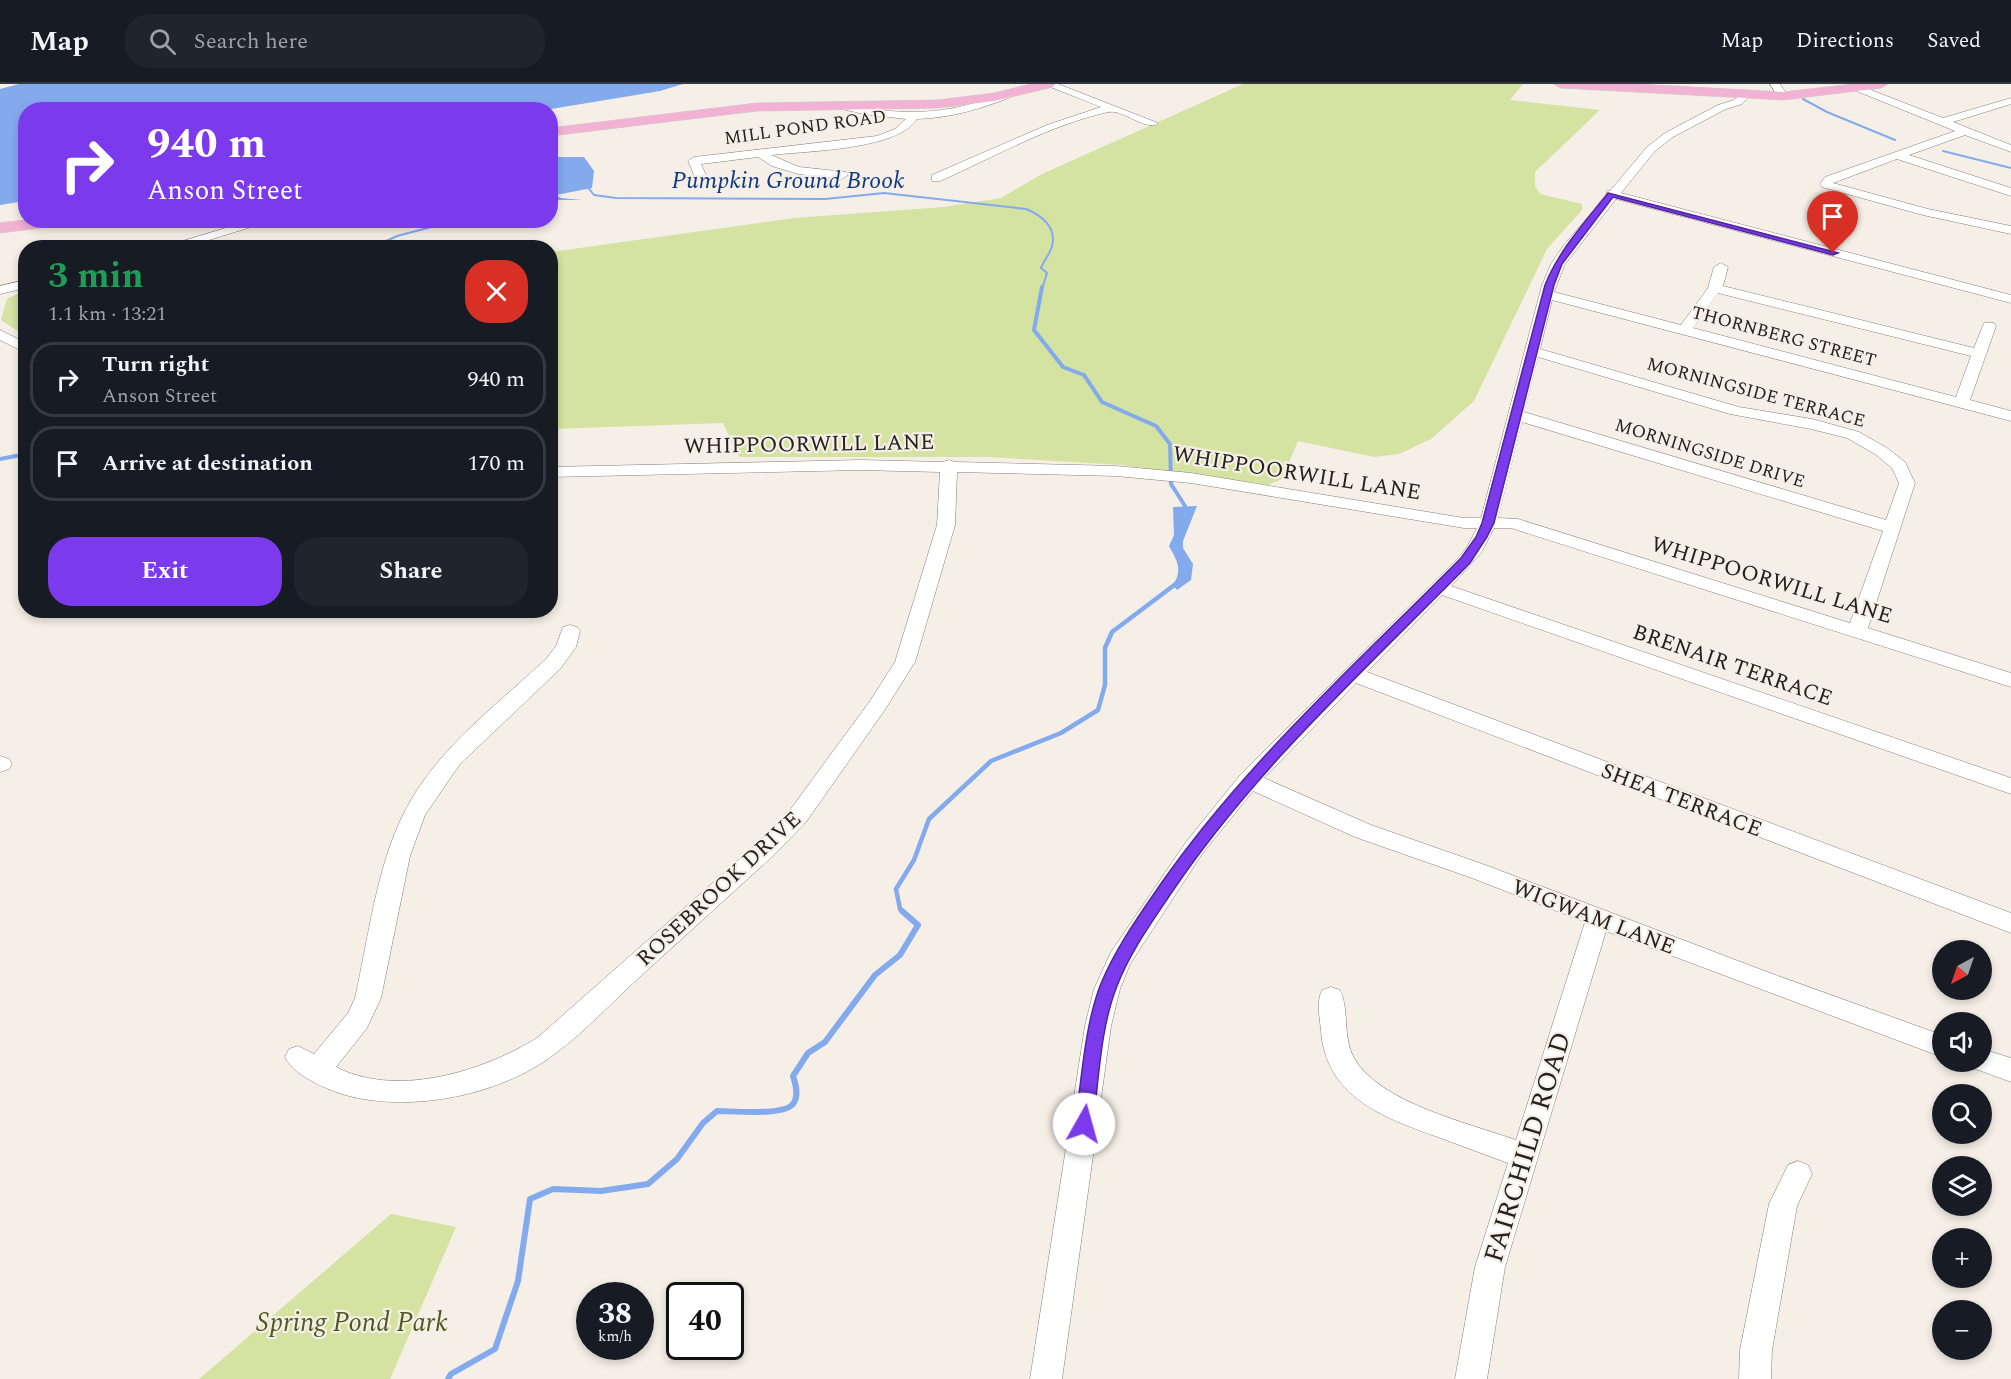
<!DOCTYPE html>
<meta charset="utf-8">
<style>
body{margin:0;font-family:Spectral,serif;background:#20242c;color:#f1f3f6;height:100vh;display:flex;flex-direction:column;font-size:22px;white-space:nowrap}
*{box-sizing:border-box;margin:0}
p{font-size:20px;color:#9ea1a6}
.icon{flex:none;width:33px;height:33px;fill:none;stroke:currentColor;stroke-width:2;stroke-linecap:round;stroke-linejoin:round}
.map{position:relative;flex:1;overflow:hidden}
.panel{position:absolute;left:18px;top:156px;width:540px;height:378px;display:flex;flex-direction:column;background:#171b24;border-radius:24px;box-shadow:0 3px 9px #0003}
.panel>*{flex:none}
.guide{position:absolute;left:18px;top:18px;width:540px;height:126px;border-radius:24px;box-shadow:0 3px 9px #0003;background:#7c3aed;color:#fff;overflow:hidden}
.needle{width:39px;rotate:220deg}
.buttons{position:absolute;left:1932px;top:856px;display:grid;gap:12px}
.buttons a{display:grid;place-items:center;width:60px;height:60px;border-radius:50%;background:#171b24;box-shadow:0 3px 9px #0003;font-size:30px}
.speed{position:absolute;left:576px;top:1198px;display:flex;gap:12px;font-size:30px;font-weight:700;text-align:center}
.speed>*{display:grid;place-content:center;width:78px;height:78px;border-radius:50%;background:#171b24;box-shadow:0 3px 9px #0003;line-height:1}
.speed small{font-size:15px;font-weight:400}
.speed .limit{border:3px solid #111;border-radius:9px;background:#fff;color:#111}
.pin{position:absolute;display:grid;place-items:center;width:51px;height:51px;color:#fff;margin:-62px -26px;border-radius:50% 50% 50% 0;rotate:-45deg;box-shadow:0 0 6px #0007}
.pin .icon{rotate:45deg}
.me{position:absolute;width:66px;margin:-33px;rotate:7deg;stroke-linejoin:round;filter:drop-shadow(0 0 4px #0008)}
.turn{display:flex;align-items:center;gap:21px;height:126px;padding:0 30px;font-size:27px}
.turn .icon{width:78px;height:78px;stroke-width:2.5}
.turn b{display:block;font-size:42px;line-height:51px}
.round{display:grid;place-items:center;flex:none;width:63px;height:63px;border-radius:24px;background:#20242c}
.summary{display:flex;align-items:center;justify-content:space-between;height:102px;padding:0 30px}
h1{font-size:36px;font-weight:700;line-height:45px;color:#1e9e55}
.button{display:flex;gap:12px;margin-top:auto;padding:12px 30px}
.button a{flex:1;height:69px;border-radius:24px;background:#7c3aed;color:#fff;font-size:24px;font-weight:700;line-height:69px;text-align:center}
.button a+a{background:#20242c;color:#f1f3f6}
ul{padding:0;list-style:none}
li{display:flex;align-items:center;gap:18px;height:75px;margin:0 12px 9px;padding:0 18px;border:3px solid #363941;border-radius:24px}
li div{flex:1}
li b{display:block;font-size:22px}
li em{font-style:normal}
header{display:flex;align-items:center;gap:36px;box-sizing:border-box;height:84px;padding:0 30px;background:#171b24;border-bottom:2px solid #363941}
header strong{font-size:28px}
nav{display:flex;gap:33px;margin-inline-start:auto;font-size:21px}
.search{width:420px;height:54px;background:#20242c;display:flex;align-items:center;gap:15px;box-sizing:border-box;padding:0 21px;border-radius:24px;color:#9ea1a6;font-size:22px}
.map>svg:first-child{display:block}
.green{fill:#d4e2a2}
.water{fill:#84aaee}
.lines{fill:none;stroke-linecap:round;stroke-linejoin:round}
.stream-far3{stroke:#84aaee;stroke-width:2}
.stream-far2{stroke:#84aaee;stroke-width:4}
.stream-far1{stroke:#84aaee;stroke-width:4.5}
.stream{stroke:#84aaee;stroke-width:6}
.minor-casing{stroke:#857e78;stroke-width:1}
.major-casing{stroke:#cfcece;stroke-width:1}
.minor{fill:#fff;fill-rule:evenodd}
.major{fill:#f1b2d4;fill-rule:evenodd}
.route{fill:#7c3aed;stroke:#51269a;stroke-width:1.5}
.labels{text-anchor:middle;stroke-width:4.5;stroke-linejoin:round;paint-order:stroke}
.far-street-label{font-size:18px;fill:#24211f;stroke:#f6efe7}
.street-label{font-size:22px;fill:#24211f;stroke:#f6efe7}
.water-label{font-size:24px;font-style:italic;fill:#0e3784;stroke:#f6efe7}
.near-street-label{font-size:27px;fill:#24211f;stroke:#f6efe7}
.near-park-label{font-size:27px;font-style:italic;fill:#505a20;stroke:#f6efe7}
</style>
<header>
<strong>Map</strong>
<div class="search"><svg class="icon" aria-label="search" viewBox="0 0 24 24"><circle cx="10" cy="10" r="6"/><path d="M15 15l6 6"/></svg>Search here</div>
<nav><a>Map</a><a>Directions</a><a>Saved</a></nav>
</header>
<div class="map">
<svg width="2011" height="1295" viewBox="0 0 2011 1295">
<rect width="100%" height="100%" fill="#f6efe7"/>
<g class="green">
<polygon points="1243,0 1523,0 1510,16 1600,26 1535,88 1535,102 1540,110 1582,120 1582,126 1547,165 1474,317 1431,355 1399,370 1374,373 1298,357 1282,395 1268,401 1122,381 988,373 739,373 723,339 551,345 551,168 795,134 944,123 1001,114 1042,90"/>
<polygon points="25,206 25,252 1,236 7,215"/>
<polygon points="391,1130 456,1143 390,1295 199,1295"/>
</g>
<g class="water">
<polygon points="19,0 683,0 660,7 545,26 26,26 25,117 0,121 0,5"/>
<polygon points="551,73 584,73 594,87 592,104 556,111 561,114 582,116 551,116"/>
<path d="M1197,422L1183,457V464L1193,480L1191,496L1177,506L1173,501C1183,485 1177,477 1169,462L1174,451L1173,423Z"/>
</g>
<g class="lines">
<g class="stream-far3">
<polyline points="1803,15 1827,28 1895,56"/>
<polyline points="1943,67 2011,84"/>
<path d="M586,101L594,111L616,114L825,115L884,109L1026,125C1041,131 1057,143 1052,162C1050,170 1044,176 1041,184L1047,189L1042,205"/>
<polyline points="371,164 397,152 439,141 447,136"/>
</g>
<g class="stream-far2">
<polyline points="1042,203 1034,246 1063,283 1084,291 1102,318 1156,342 1170,360 1171,400 1185,422 1184,426"/>
<polyline points="0,375 26,370"/>
</g>
<polyline class="stream-far1" points="904,828 900,825 896,805 914,776 929,735 991,677 1061,649 1098,626 1105,601 1105,564 1112,548 1177,499"/>
<path class="stream" d="M448,1295L451,1290L495,1265L518,1197L530,1115L553,1105L601,1107L648,1100L677,1075L703,1039L717,1027C732,1027 784,1032 793,1020C799,1012 796,1001 793,992L808,969L825,958L875,891L900,871L918,841L902,827"/>
<g class="minor-casing">
<g id="minor">
<path d="M1043,0H1058L1158,39L1156,41C1140,44 1123,25 1108,28C1050,41 994,73 940,97H932V91L1047,41L1101,23Z"/>
<polygon points="1770,0 1780,0 1788,12 1787,14 1779,14"/>
<polygon points="1858,1 1943,34 2011,14 2011,20 1953,38 2011,61 2011,68 1965,51 1909,71 2011,104 2011,112 1897,75 1833,99 1928,125 2011,142 2011,150 1923,131 1822,103 1820,100 1825,93 1955,47 1854,6 1854,2"/>
<path d="M1007,8L1012,11L1011,13C981,25 950,34 917,35C898,66 806,67 771,71L799,83L846,88L848,91L842,95L798,90L772,82L758,73L701,80L710,100L704,104L698,100L688,77L694,73L877,52L895,45L906,35L863,30L838,24V20L842,19C883,29 925,32 967,21C981,18 993,12 1007,8Z"/>
<path d="M1745,8L1750,11L1742,20L1726,25L1673,53L1655,67L1621,109L2011,211V219L1616,115L1565,180L1554,208L1681,241L1708,204L1714,183L1721,179L1728,183L1723,202L1974,264L1984,239H1994L1996,242L1970,316L2011,327V337L1552,216L1540,265L1739,323L1812,335L1859,348L1887,364L1905,378L1915,399L1868,544L2011,589V603L1511,444H1494L1481,469L1451,502L2011,694V710L1442,511L1367,588L2011,829V849L1356,599L1264,694L1371,741L1488,782L1770,889L1942,951V973L1606,847L1505,1183L1487,1295H1455L1475,1183L1508,1079C1484,1070 1459,1061 1435,1052C1382,1033 1326,1012 1321,947C1320,934 1316,919 1322,906L1331,903L1340,906C1350,927 1342,953 1354,974C1380,1019 1468,1039 1516,1056L1585,838L1472,794L1355,753L1253,707L1202,770L1130,880L1120,905L1111,942L1062,1295H1030L1085,942L1094,905L1111,868L1186,758L1241,690L1459,473L1467,463L1477,444H1464L1191,399L1116,392L957,388L955,441L915,578L884,627L806,738L774,771C730,811 687,850 643,890C614,916 587,946 556,969C505,1009 421,1027 358,1014C336,1010 295,994 285,973L289,965L298,962L314,970L348,929L355,914C368,856 377,781 404,729C435,666 496,622 546,575L556,562L563,543L570,541L577,543L580,547L576,563L560,585L460,680L425,731L410,772L381,914L367,944L336,983L340,985C401,1013 483,987 537,954L758,759L790,726L870,617L895,578L937,441L940,388L861,386L550,393V383L861,376L943,378L949,376L955,378L1116,382L1191,389L1464,434H1481L1542,201L1551,180L1564,161L1606,112L1607,107H1610L1647,63L1665,49L1718,21L1734,16ZM1718,209L1971,272L1956,313L1693,244ZM1538,273L1730,330L1811,345L1847,354L1875,370L1892,384L1899,399L1886,436L1524,328ZM1522,338L1883,447L1850,539L1518,435L1498,434Z"/>
<polygon points="252,136 274,136 183,164 160,164"/>
<polygon points="26,196 26,204 0,210 0,202"/>
<polygon points="0,246 26,259 26,269 0,256"/>
<polygon points="0,672 9,675 12,680 9,685 0,688"/>
<polygon points="1982,965 2011,974 2011,998 1973,984 1970,978 1982,978"/>
<polygon points="1798,1077 1808,1081 1812,1090 1797,1122 1772,1266 1771,1295 1739,1295 1740,1266 1769,1120 1788,1081"/>
</g>
</g>
<g class="major-casing">
<g id="major">
<polygon points="1031,0 1055,0 1053,3 994,17 938,24 757,27 550,52 550,44 757,19 938,16 994,9"/>
<polygon points="1554,0 1636,0 1783,8 1853,0 1888,0 1881,4 1783,16 1561,4"/>
<polygon points="26,136 72,136 64,141 0,149 0,139"/>
</g>
</g>
<use href="#minor" class="minor"/>
<use href="#major" class="major"/>
</g>
<path class="route" d="M1608,109L1838,169L1833,171L1613,113L1562,180L1554,201L1494,439L1487,453L1470,479C1366,585 1255,685 1172,808C1152,838 1130,868 1117,902C1100,945 1099,995 1093,1040L1091,1046L1084,1048L1078,1046L1075,1040C1082,995 1084,945 1100,902C1115,865 1138,833 1160,801C1245,679 1357,579 1461,474L1476,453L1482,439L1545,201C1559,166 1585,138 1608,109Z"/>
<g class="labels">
<g class="far-street-label">
<text transform="translate(805 43) rotate(-8)" y="6">MILL POND ROAD</text>
<text transform="translate(1784 252) rotate(15)" y="6">THORNBERG STREET</text>
<text transform="translate(1756 308) rotate(15)" y="6">MORNINGSIDE TERRACE</text>
<text transform="translate(1710 369) rotate(17)" y="6">MORNINGSIDE DRIVE</text>
</g>
<g class="street-label">
<text transform="translate(809 359) rotate(-1)" y="8">WHIPPOORWILL LANE</text>
<text transform="translate(1297 388) rotate(9)" y="8">WHIPPOORWILL LANE</text>
<text transform="translate(1772 495) rotate(17)" y="8">WHIPPOORWILL LANE</text>
<text transform="translate(1733 580) rotate(19)" y="8">BRENAIR TERRACE</text>
<text transform="translate(1682 715) rotate(21)" y="8">SHEA TERRACE</text>
<text transform="translate(718 804) rotate(-43)" y="8">ROSEBROOK DRIVE</text>
<text transform="translate(1594 832) rotate(21)" y="8">WIGWAM LANE</text>
</g>
<g class="water-label">
<text x="788" y="104">Pumpkin Ground Brook</text>
</g>
<g class="near-street-label">
<text transform="translate(1527 1063) rotate(-73)" y="9">FAIRCHILD ROAD</text>
</g>
<g class="near-park-label">
<text x="352" y="1247">Spring Pond Park</text>
</g>
</g>
</svg>
<div class="buttons">
<a><svg class="needle" viewBox="-14 -14 28 28"><path d="M0-13l5 13h-10z" fill="#e53935"/><path d="M0 13l5-13h-10z" fill="#9ea1a6"/></svg></a>
<a><svg class="icon" aria-label="sound" viewBox="0 0 24 24"><path d="M4 9h4l5-4v14l-5-4H4zM17 9q2 3 0 6"/></svg></a>
<a><svg class="icon" aria-label="search" viewBox="0 0 24 24"><circle cx="10" cy="10" r="6"/><path d="M15 15l6 6"/></svg></a>
<a><svg class="icon" aria-label="layers" viewBox="0 0 24 24"><path d="M12 4l9 5-9 5-9-5zM3 14l9 5 9-5"/></svg></a>
<a>+</a>
<a>−</a>
</div>
<div class="speed"><div>38<small>km/h</small></div><div class="limit">40</div></div>
<div class="pin" style="left:1833px;top:169px;background:#d93025"><svg class="icon" aria-label="arrive" viewBox="0 0 24 24"><path d="M6 21V4h12l-3 4 3 4H6"/></svg></div>
<svg class="me" style="left:1084px;top:1040px" viewBox="-20 -20 40 40"><circle r="19" fill="#fff"/><path d="M0-13L10 11 0 6-10 11z" fill="#7c3aed"/></svg>
<div class="guide">
<div class="turn"><svg class="icon" aria-label="right" viewBox="0 0 24 24"><path d="M7 20v-9h11M14 6l5 5-5 5"/></svg><div><b>940 m</b>Anson Street</div></div>
</div>
<section class="panel">
<div class="summary"><div><h1>3 min</h1><p>1.1 km · 13:21</p></div><a class="round" style="background:#d93025;color:#fff"><svg class="icon" aria-label="close" viewBox="0 0 24 24"><path d="M6 6l12 12M18 6L6 18"/></svg></a></div>
<ul>
<li><svg class="icon" aria-label="right" viewBox="0 0 24 24"><path d="M7 20v-9h11M14 6l5 5-5 5"/></svg><div><b>Turn right</b><p>Anson Street</p></div><em>940 m</em></li>
<li><svg class="icon" aria-label="arrive" viewBox="0 0 24 24"><path d="M6 21V4h12l-3 4 3 4H6"/></svg><div><b>Arrive at destination</b></div><em>170 m</em></li>
</ul>
<div class="button"><a>Exit</a><a>Share</a></div>
</section>
</div>
